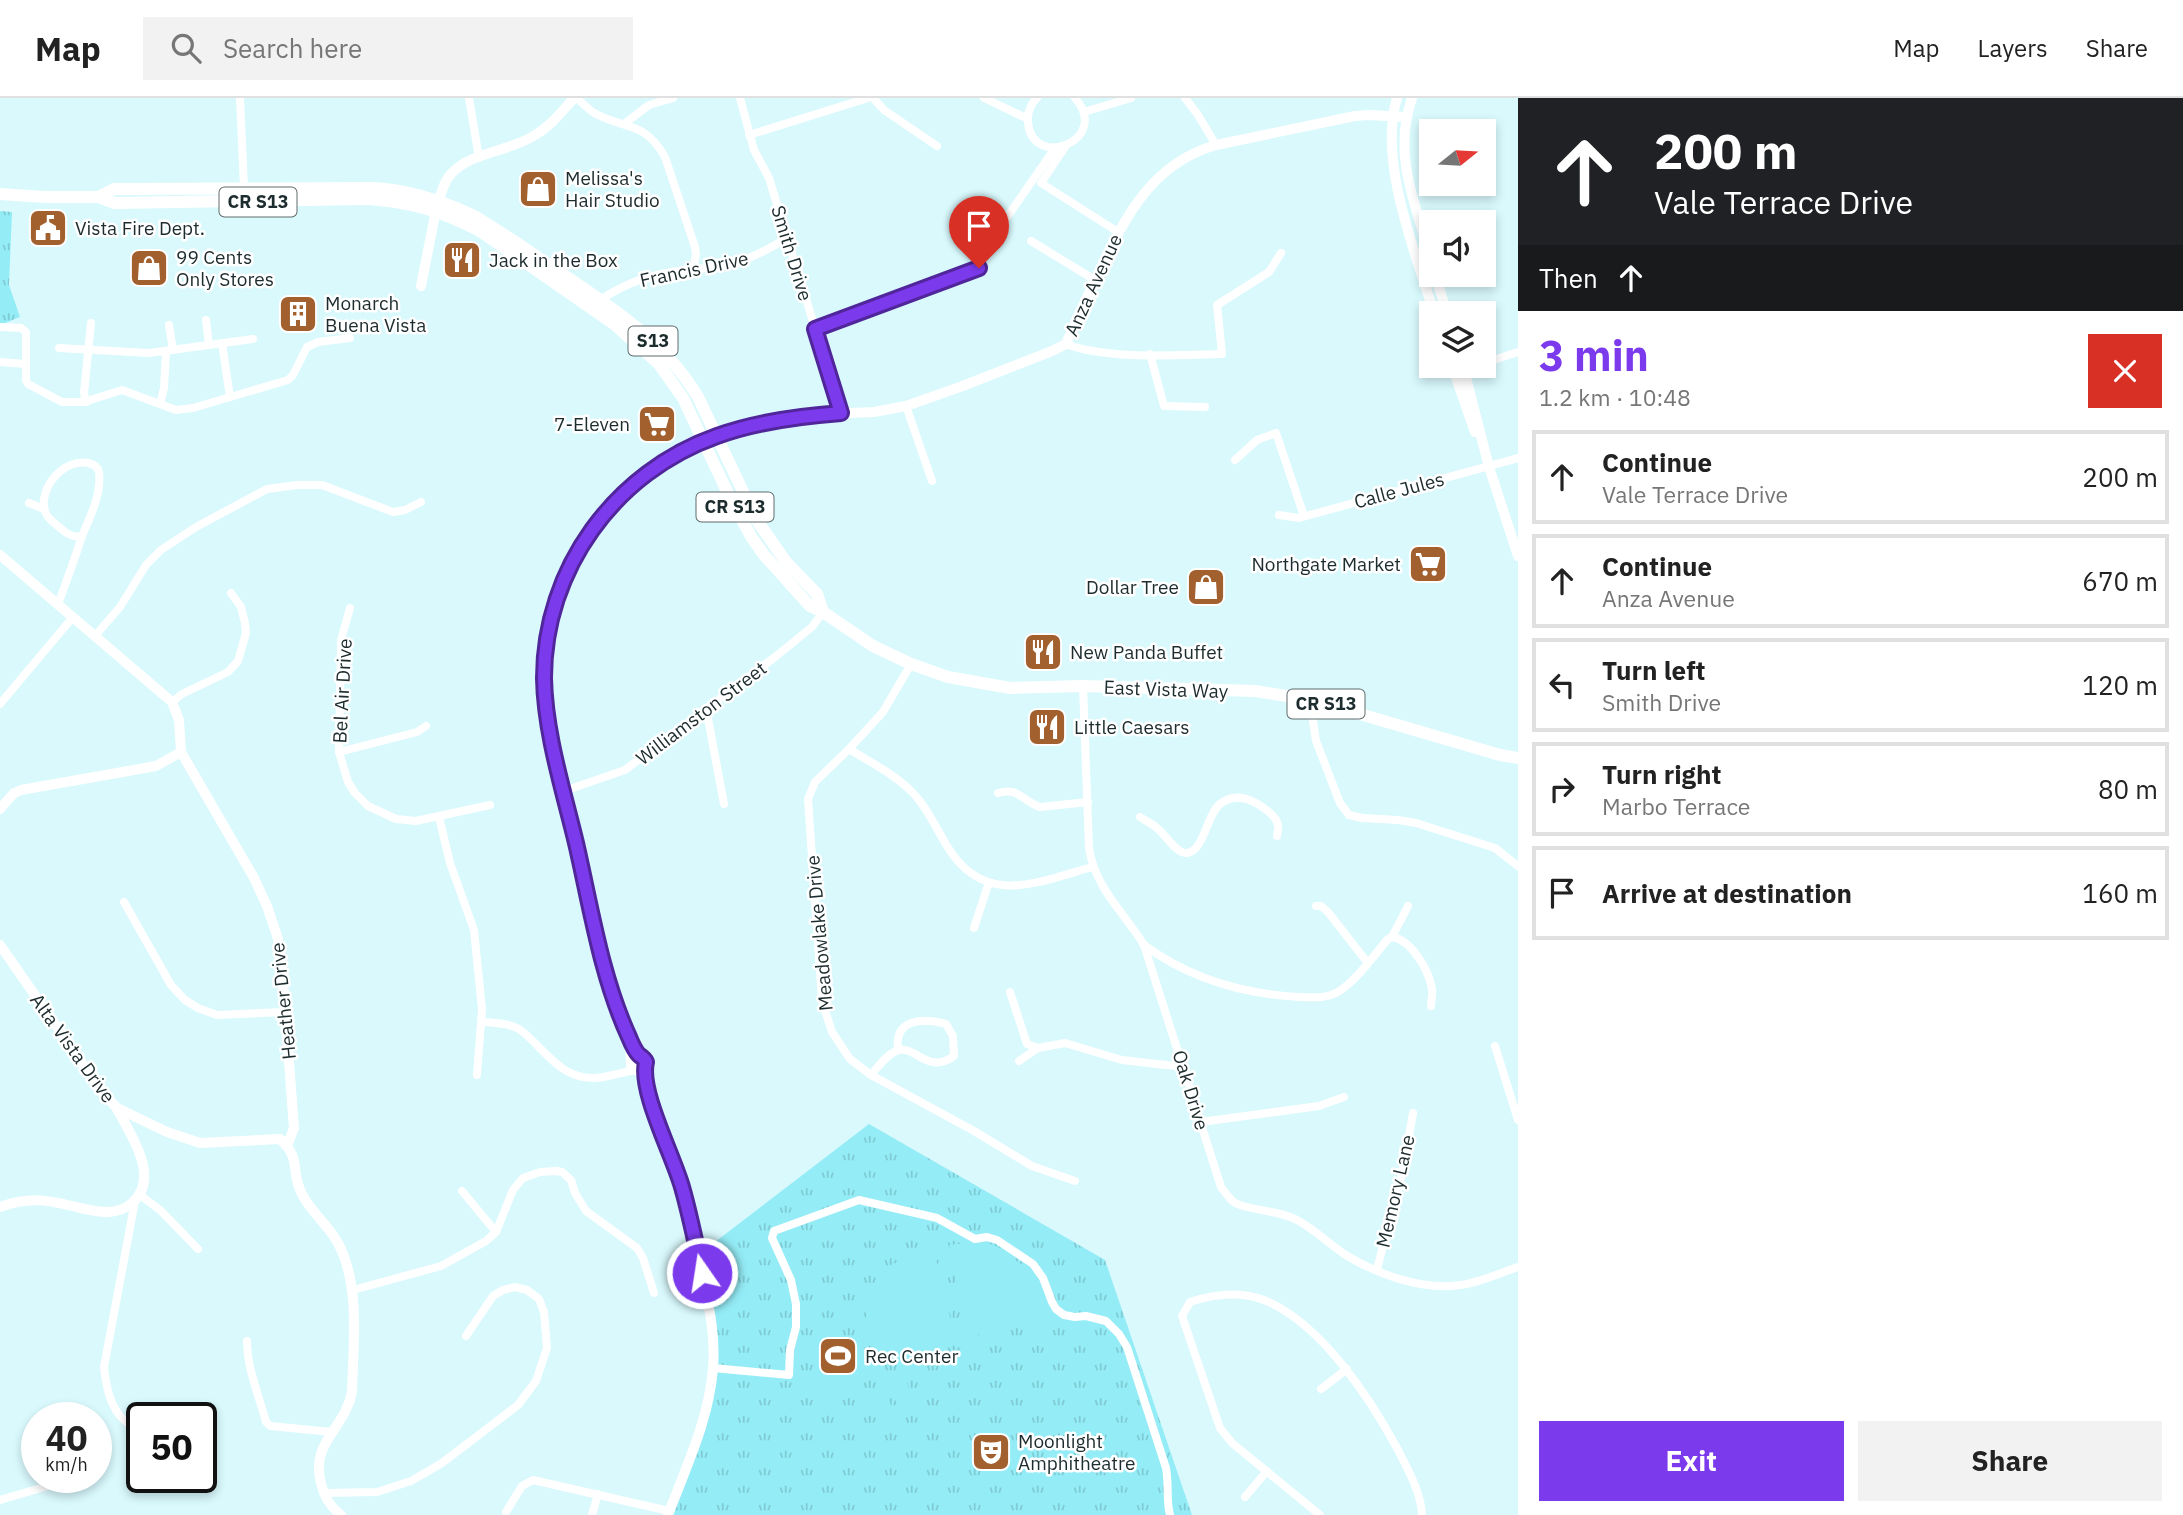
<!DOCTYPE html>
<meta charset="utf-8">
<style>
body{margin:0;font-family:"IBM Plex Sans",sans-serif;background:#f2f2f2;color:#222;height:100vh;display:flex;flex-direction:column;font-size:26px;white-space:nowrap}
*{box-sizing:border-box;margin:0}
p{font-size:23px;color:#767676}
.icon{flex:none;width:38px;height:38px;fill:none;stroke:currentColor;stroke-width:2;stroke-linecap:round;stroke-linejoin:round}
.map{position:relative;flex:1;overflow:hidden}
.sheet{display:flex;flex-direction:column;background:#fff;width:665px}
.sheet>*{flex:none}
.guide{background:#202124;color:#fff;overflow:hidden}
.needle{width:46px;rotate:72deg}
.buttons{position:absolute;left:1419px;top:21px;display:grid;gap:14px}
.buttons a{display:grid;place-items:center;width:77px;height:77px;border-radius:0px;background:#fff;box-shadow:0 4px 10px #0003;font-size:35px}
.speed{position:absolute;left:21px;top:1304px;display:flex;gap:14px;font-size:35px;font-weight:700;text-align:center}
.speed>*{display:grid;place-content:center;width:91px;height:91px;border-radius:50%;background:#fff;box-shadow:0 4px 10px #0003;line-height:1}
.speed small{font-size:18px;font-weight:400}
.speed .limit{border:4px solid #111;border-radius:10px;background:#fff;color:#111}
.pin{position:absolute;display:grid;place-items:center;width:60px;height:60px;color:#fff;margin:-72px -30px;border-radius:50% 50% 50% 0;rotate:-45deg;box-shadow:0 0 7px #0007}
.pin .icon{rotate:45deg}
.me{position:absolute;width:77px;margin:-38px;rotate:347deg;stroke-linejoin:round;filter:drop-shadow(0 0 5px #0008)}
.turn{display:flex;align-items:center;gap:24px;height:147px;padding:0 21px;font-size:32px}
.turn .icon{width:91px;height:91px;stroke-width:2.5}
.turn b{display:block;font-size:49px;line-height:60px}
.then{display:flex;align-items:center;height:66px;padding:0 21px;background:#0003;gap:14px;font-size:26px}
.round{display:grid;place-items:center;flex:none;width:74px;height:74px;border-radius:0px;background:#f2f2f2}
.summary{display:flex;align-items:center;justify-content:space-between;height:119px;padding:0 21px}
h1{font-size:42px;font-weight:700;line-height:52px;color:#7c3aed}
.action{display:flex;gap:14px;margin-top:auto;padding:14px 21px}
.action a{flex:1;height:80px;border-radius:0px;background:#7c3aed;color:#fff;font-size:28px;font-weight:700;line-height:80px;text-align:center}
.action a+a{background:#f2f2f2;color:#222}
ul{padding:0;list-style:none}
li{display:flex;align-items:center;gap:21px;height:94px;margin:0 14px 10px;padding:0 7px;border:4px solid #e0e0e0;border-radius:0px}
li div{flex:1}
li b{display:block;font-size:26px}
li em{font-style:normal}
header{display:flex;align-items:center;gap:42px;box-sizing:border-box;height:98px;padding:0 35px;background:#fff;border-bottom:2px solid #e0e0e0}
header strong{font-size:33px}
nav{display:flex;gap:38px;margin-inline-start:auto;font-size:24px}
.search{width:490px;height:63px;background:#f2f2f2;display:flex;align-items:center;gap:18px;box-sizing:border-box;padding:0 24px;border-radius:0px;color:#767676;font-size:26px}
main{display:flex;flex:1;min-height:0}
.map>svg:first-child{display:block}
.park{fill:url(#park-tufts)}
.garden{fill:#94ecf6}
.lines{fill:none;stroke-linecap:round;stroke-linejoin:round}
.minor{stroke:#fff;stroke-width:8}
.tertiary{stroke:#fff;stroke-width:10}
.secondary{stroke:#fff;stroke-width:10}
.primary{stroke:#fff;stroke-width:12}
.route-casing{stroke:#51269a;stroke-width:18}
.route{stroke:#7c3aed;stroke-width:12}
.labels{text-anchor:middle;stroke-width:5;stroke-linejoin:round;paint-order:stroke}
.shield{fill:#fff;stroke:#616b6d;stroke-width:2}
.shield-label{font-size:18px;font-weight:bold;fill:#1d2c2e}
.poi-label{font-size:19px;fill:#1d2c2e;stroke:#fff;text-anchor:start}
.street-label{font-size:19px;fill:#1d2c2e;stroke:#fff}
</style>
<header>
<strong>Map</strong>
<div class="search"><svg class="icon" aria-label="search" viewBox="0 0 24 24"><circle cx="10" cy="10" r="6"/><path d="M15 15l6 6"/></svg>Search here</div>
<nav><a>Map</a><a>Layers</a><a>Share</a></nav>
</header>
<main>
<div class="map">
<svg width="1518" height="1417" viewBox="0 0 1518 1417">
<defs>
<pattern id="park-tufts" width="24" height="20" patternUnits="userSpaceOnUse" patternTransform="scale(1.75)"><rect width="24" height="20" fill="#94ecf6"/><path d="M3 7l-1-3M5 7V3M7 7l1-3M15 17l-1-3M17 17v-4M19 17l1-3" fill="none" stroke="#7fcbd3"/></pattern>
</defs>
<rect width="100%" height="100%" fill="#d9f9fd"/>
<g class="park">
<polygon points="0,113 12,114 9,187 20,219 0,227"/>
<polygon points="869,1026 1105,1162 1192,1417 669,1417 701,1333 713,1267 698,1157"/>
</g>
<g class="garden">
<polygon points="976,1144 994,1147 1038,1178 1050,1222 968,1239 949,1147"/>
<polygon points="933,1149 956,1244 877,1264 865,1221 886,1169"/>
<polygon points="838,1223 847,1251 861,1247 866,1264 832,1275 837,1290 824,1295 809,1251 819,1248 813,1231"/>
<polygon points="907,1284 916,1314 901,1319 891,1289"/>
<polygon points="886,1291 895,1321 880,1326 870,1296"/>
</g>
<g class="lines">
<g class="minor">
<polyline points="240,0 244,90"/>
<polyline points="469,0 479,60"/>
<path d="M577,0C582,5 588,11 594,15C625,32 644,22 665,59L695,149L696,156L694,167L686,172"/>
<polyline points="740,0 754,52 769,80 841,315"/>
<polyline points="873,0 884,12 937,48"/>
<polyline points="984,0 1028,21"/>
<path d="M1037,0C1030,7 1027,15 1028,25C1033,73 1112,42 1075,0"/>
<polyline points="1185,0 1198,17 1216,47"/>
<polyline points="1084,14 1131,0"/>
<polyline points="624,26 649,7 673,0"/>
<polyline points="749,37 868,0"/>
<polyline points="1065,49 1041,85 1118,134"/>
<polyline points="1005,122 1055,50"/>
<polyline points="1031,143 1095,182"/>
<path d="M600,202C629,183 652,176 686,172C697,170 708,171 718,169C743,165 766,153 787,140"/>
<polyline points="206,222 209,247"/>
<polyline points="169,227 173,252"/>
<polyline points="0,229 21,230 26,234 26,282 28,286 62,304 84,304 122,292 176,312 193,310 288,282 293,277 307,249 318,244 350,240"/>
<polyline points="815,231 979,170"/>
<polyline points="222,245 230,299"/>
<path d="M1066,246C1108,262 1177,257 1222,256L1217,207L1269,174L1281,155"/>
<polyline points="59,250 149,255 253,241"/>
<polyline points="1150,256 1164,308 1205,309"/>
<polyline points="0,264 26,266"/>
<polyline points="1484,265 1518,254"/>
<polyline points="1464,272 1476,268"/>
<polyline points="86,304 84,295 91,225"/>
<polyline points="160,306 164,290 166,253"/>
<polyline points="906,308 932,383"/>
<polyline points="1235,362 1257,342 1276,335 1304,418"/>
<polyline points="29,405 44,411"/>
<polyline points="1279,417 1299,420 1518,360"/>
<path d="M58,506C66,485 74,463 81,441C89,420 102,397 99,374C98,368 93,366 88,365C64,360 38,390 45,413C46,419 54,425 59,429C66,435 72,440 82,438"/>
<polyline points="350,510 341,542 339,654 348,684 355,695 368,708 396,721 416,723 490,707"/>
<polyline points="95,538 120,509 146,467 161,452 196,429 267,391 297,387 322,387 393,414 405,412 421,404"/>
<polyline points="911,566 883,614 849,651 815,684 808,701 822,903 832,934 850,961 871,977 974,1033 1032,1068 1075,1083"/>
<path d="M1083,588L1089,750C1095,790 1123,813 1144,847L1221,1089C1225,1094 1229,1101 1235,1105C1252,1113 1278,1112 1297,1122C1316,1132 1331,1148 1349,1159C1378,1176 1417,1190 1451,1188C1474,1187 1497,1176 1518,1169"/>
<polyline points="172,604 182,596 228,574 238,563 246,535 245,525 241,509 231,495"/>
<polyline points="1320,605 1313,623 1316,643 1340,705 1349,717 1362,720 1398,722 1416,725 1495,750 1518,768"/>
<polyline points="0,606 73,519"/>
<polyline points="706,610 724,706"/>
<path d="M849,651C870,664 894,676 912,694C927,709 936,730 947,748C984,810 1038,784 1092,769"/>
<polyline points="339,654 417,634 426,628"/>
<polyline points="564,693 625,672 775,559 812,529 823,514"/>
<path d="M998,695C1019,689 1022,703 1040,709L1088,704"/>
<polyline points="439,719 450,765 474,832 482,911 477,977"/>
<path d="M1140,719C1146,723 1153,726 1158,731C1166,737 1176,756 1187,755C1204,753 1207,716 1220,706C1237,693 1254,702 1269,714C1273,718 1277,721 1278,727C1279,731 1277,734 1277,738"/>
<polyline points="124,804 171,887 185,902 198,910 217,917 285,914"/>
<polyline points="1316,808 1321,808 1328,814 1367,864"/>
<polyline points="974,830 989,784"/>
<path d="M1392,839C1412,842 1429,873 1432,891C1433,897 1431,903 1431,908"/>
<path d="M1144,847C1189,880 1243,896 1299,899C1312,899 1324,901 1336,895C1355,885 1374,857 1388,841L1392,839L1408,808"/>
<polyline points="1010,894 1027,946 1038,950 1065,945 1122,962 1184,969"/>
<path d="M482,924C496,925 512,925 523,934C545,952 561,981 594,980C605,980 623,974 636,972"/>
<polyline points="1495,948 1518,1022"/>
<polyline points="1019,963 1038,950"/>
<path d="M871,977C878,969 885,958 896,953C915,945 927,978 954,958L953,938L946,926C923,920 894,920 898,952"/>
<polyline points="1201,1024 1319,1008 1344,999"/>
<polyline points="462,1093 496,1134"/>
<polyline points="140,1097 160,1112 198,1151"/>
<path d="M135,1103L104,1269C106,1288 110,1310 125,1323C129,1327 137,1328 142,1330"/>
<polyline points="1377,1171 1403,1072 1413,1015"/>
<polyline points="353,1192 441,1168 486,1143 496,1134 513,1092 523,1080 540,1074 556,1073 562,1074 571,1082 575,1095 586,1113 637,1150 643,1160 654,1195"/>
<path d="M247,1243C247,1270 259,1298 266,1324L270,1328L332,1334"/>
<path d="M713,1270L789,1277L790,1252L796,1229V1206L791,1182L772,1140L774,1133L859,1102L937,1120L975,1141L987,1139L997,1142L1033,1166L1043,1180L1052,1204L1056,1211L1064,1217L1075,1219L1086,1218L1106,1223L1119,1236L1127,1249L1166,1370C1169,1385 1166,1402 1170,1417"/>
<polyline points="1321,1291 1347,1271"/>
<polyline points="162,1320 164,1318"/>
<polyline points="323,1395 377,1394 411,1383 442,1365 518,1307 536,1283 547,1250 544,1214 539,1201 527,1192 515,1189 503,1192 493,1198 466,1238"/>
<polyline points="1245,1399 1267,1373"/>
<polyline points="0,1402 79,1379"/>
<polyline points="506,1414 522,1388 533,1382 669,1413"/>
<polyline points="592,1417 598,1396"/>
<path d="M1320,1417L1232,1345L1220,1330L1182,1218L1190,1204C1214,1196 1240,1193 1264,1202C1321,1225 1370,1300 1398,1352C1408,1372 1421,1394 1422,1417"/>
</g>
<g class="tertiary">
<polyline points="421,188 436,112"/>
<path d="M717,337L791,320L827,316L874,314L906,308L960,289L1052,253L1066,246C1076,221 1088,197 1100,172C1126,117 1153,65 1216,47L1355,18L1369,17L1405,19"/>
<polyline points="0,457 172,604 179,622 181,654 254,780 267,808 278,841 282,871 294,1030 287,1048"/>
<polyline points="0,711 14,695 21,692 156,668 181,654"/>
<path d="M0,847L103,995L117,1010L167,1034L200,1045L280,1041C302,1062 290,1070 301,1094C310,1115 332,1129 341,1151C360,1193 353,1249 352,1294C345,1331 310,1344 321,1385C324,1398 329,1408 341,1417"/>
<path d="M0,1109C31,1098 49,1102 80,1110C89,1112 98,1114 107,1114C117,1114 125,1111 132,1105C161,1080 131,1037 117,1011"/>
</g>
<g class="secondary">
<path d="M1397,0C1378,63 1415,154 1434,215"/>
<path d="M1412,0C1392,58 1416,108 1432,163"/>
<path d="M437,109C440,99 444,82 452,75C471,54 512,53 535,37C551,28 562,13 574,0"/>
<polyline points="1435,177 1447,215"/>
<polyline points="1452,268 1475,334"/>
<polyline points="1463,268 1489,369 1518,458"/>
<path d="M630,946L631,967L634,971L639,973C667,1034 685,1099 700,1165C707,1200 716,1234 713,1270C709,1322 686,1369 668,1417"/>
<path d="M647,992L644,971L646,967L645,962C614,933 597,836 587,793C578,753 568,713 559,674C553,648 546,622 545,595C540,515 574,428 640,380C661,364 685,353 709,341"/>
</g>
<g class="primary">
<path d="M0,96L45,99H98L114,105L368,101C412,104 442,113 480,133L614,226L659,266L683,300L732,404L752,440L764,457L810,508L823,514L873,548L911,566L948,579L1010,590L1083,588L1255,593L1312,602L1500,657L1518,660"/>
<path d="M98,99L114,91L373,90C410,92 441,102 474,118C505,136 534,157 564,177C615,212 665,244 698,299L756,421L786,464L817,496L823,514"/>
</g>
</g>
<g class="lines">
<g class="route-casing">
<path id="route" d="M702,1175C696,1146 690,1117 682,1089C673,1057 639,993 646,964C645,961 642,959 639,957C635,953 631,944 629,939C601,878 591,810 576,745C563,691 545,635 544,580C544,471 615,374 717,338C755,324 801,318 841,315L815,231L979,170"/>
</g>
<use href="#route" class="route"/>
</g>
<defs>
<g id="shop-square" transform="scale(2.0125)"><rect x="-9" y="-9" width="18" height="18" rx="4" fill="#a2602e" stroke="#fff"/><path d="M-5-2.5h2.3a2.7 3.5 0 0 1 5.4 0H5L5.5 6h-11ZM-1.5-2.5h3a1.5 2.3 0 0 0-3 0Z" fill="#fff"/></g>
<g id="civic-square" transform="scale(2.0125)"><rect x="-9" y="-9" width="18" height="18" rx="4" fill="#a2602e" stroke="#fff"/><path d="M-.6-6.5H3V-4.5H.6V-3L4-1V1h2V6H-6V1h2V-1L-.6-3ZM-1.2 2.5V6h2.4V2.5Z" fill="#fff"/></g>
<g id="restaurant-square" transform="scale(2.0125)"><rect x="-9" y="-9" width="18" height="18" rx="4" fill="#a2602e" stroke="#fff"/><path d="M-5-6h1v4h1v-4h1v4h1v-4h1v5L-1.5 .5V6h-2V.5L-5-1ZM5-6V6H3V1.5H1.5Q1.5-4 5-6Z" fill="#fff"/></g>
<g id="building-square" transform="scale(2.0125)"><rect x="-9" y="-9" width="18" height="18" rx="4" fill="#a2602e" stroke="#fff"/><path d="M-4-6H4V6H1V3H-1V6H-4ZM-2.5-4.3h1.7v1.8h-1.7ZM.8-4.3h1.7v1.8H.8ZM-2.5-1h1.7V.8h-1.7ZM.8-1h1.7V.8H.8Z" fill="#fff"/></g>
<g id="supermarket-square" transform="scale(2.0125)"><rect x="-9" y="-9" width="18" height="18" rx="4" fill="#a2602e" stroke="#fff"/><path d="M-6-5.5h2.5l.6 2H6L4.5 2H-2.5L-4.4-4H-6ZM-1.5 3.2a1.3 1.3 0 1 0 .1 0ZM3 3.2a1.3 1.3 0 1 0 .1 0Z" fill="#fff"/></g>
<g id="stadium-square" transform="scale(2.0125)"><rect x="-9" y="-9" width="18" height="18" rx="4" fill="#a2602e" stroke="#fff"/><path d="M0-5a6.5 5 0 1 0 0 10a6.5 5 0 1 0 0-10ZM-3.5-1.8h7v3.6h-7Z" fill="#fff"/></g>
<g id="theatre-square" transform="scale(2.0125)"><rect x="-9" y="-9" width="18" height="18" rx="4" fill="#a2602e" stroke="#fff"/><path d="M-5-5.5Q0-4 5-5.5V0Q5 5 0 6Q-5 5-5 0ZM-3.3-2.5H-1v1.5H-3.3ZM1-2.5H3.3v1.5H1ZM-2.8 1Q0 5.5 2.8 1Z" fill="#fff"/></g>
</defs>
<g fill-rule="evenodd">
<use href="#shop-square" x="538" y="91"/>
<use href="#civic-square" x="48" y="130"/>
<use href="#restaurant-square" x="462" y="162"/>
<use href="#shop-square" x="149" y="170"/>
<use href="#building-square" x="298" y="216"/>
<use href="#supermarket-square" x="657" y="326"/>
<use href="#supermarket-square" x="1428" y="466"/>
<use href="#shop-square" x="1206" y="489"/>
<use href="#restaurant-square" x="1043" y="554"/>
<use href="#restaurant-square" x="1047" y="629"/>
<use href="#stadium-square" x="838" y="1258"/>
<use href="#theatre-square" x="991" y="1354"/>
</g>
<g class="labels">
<g class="shield">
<rect x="219.5" y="89.5" width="77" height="29" rx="5"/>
<rect x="628.5" y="228.5" width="49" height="29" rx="5"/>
<rect x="696.5" y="394.5" width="77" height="29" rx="5"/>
<rect x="1287.5" y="591.5" width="77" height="29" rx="5"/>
</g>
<g class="shield-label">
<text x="258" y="110">CR S13</text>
<text x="653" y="249">S13</text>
<text x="735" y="415">CR S13</text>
<text x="1326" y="612">CR S13</text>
</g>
<g class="poi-label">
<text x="565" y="87">Melissa's<tspan x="565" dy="22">Hair Studio</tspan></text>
<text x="75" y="137">Vista Fire Dept.</text>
<text x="176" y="166">99 Cents<tspan x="176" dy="22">Only Stores</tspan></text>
<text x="489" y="169">Jack in the Box</text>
<text x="325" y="212">Monarch<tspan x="325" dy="22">Buena Vista</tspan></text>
<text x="630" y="333" text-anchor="end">7-Eleven</text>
<text x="1401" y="473" text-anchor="end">Northgate Market</text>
<text x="1179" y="496" text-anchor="end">Dollar Tree</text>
<text x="1070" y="561">New Panda Buffet</text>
<text x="1074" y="636">Little Caesars</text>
<text x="865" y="1265">Rec Center</text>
<text x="1018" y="1350">Moonlight<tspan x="1018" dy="22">Amphitheatre</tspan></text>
</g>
<g class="street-label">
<text transform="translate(792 155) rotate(73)" y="7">Smith Drive</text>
<text transform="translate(694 171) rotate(-12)" y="7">Francis Drive</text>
<text transform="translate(1093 187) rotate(-65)" y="7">Anza Avenue</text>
<text transform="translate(1399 392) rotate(-15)" y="7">Calle Jules</text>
<text transform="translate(1166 591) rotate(2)" y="7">East Vista Way</text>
<text transform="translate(342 593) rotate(-87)" y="7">Bel Air Drive</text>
<text transform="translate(701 615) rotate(-37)" y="7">Williamston Street</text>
<text transform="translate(819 835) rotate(-95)" y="7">Meadowlake Drive</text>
<text transform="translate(283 903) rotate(-96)" y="7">Heather Drive</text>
<text transform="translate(73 950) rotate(54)" y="7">Alta Vista Drive</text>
<text transform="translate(1191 992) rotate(73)" y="7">Oak Drive</text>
<text transform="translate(1395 1093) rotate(-77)" y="7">Memory Lane</text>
</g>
</g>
</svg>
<div class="buttons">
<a><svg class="needle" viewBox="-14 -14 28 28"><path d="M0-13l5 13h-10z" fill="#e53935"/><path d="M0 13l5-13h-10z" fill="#767676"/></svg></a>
<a><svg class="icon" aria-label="sound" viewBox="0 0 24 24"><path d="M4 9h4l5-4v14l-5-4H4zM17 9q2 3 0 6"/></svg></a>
<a><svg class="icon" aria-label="layers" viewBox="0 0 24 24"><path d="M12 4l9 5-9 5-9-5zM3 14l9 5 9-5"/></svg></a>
</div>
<div class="speed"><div>40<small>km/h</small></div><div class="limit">50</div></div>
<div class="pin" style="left:979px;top:170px;background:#d93025"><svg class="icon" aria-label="arrive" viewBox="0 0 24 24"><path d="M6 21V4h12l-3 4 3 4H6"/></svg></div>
<svg class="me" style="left:702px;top:1175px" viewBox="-20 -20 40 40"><circle r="17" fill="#7c3aed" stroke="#fff" stroke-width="3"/><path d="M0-11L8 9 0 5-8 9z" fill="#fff"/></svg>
</div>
<section class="sheet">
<div class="guide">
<div class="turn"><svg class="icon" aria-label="ahead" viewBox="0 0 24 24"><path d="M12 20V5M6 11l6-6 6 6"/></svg><div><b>200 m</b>Vale Terrace Drive</div></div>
<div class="then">Then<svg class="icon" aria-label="ahead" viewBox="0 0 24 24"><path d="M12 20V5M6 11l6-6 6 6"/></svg></div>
</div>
<div class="summary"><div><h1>3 min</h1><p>1.2 km · 10:48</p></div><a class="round" style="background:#d93025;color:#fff"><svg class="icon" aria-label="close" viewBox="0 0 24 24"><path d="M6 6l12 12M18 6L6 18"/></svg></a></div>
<ul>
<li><svg class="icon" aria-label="ahead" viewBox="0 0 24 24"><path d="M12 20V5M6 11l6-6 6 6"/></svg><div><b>Continue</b><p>Vale Terrace Drive</p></div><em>200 m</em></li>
<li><svg class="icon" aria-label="ahead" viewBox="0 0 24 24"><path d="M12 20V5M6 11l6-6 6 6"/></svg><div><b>Continue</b><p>Anza Avenue</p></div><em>670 m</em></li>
<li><svg class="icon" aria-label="left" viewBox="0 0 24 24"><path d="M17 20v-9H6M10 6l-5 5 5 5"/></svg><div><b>Turn left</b><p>Smith Drive</p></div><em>120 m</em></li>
<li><svg class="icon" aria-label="right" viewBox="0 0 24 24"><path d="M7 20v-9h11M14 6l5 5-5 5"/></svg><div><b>Turn right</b><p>Marbo Terrace</p></div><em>80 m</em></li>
<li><svg class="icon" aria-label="arrive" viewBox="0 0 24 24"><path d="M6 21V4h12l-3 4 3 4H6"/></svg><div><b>Arrive at destination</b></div><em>160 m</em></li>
</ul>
<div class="action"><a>Exit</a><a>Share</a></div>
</section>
</main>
